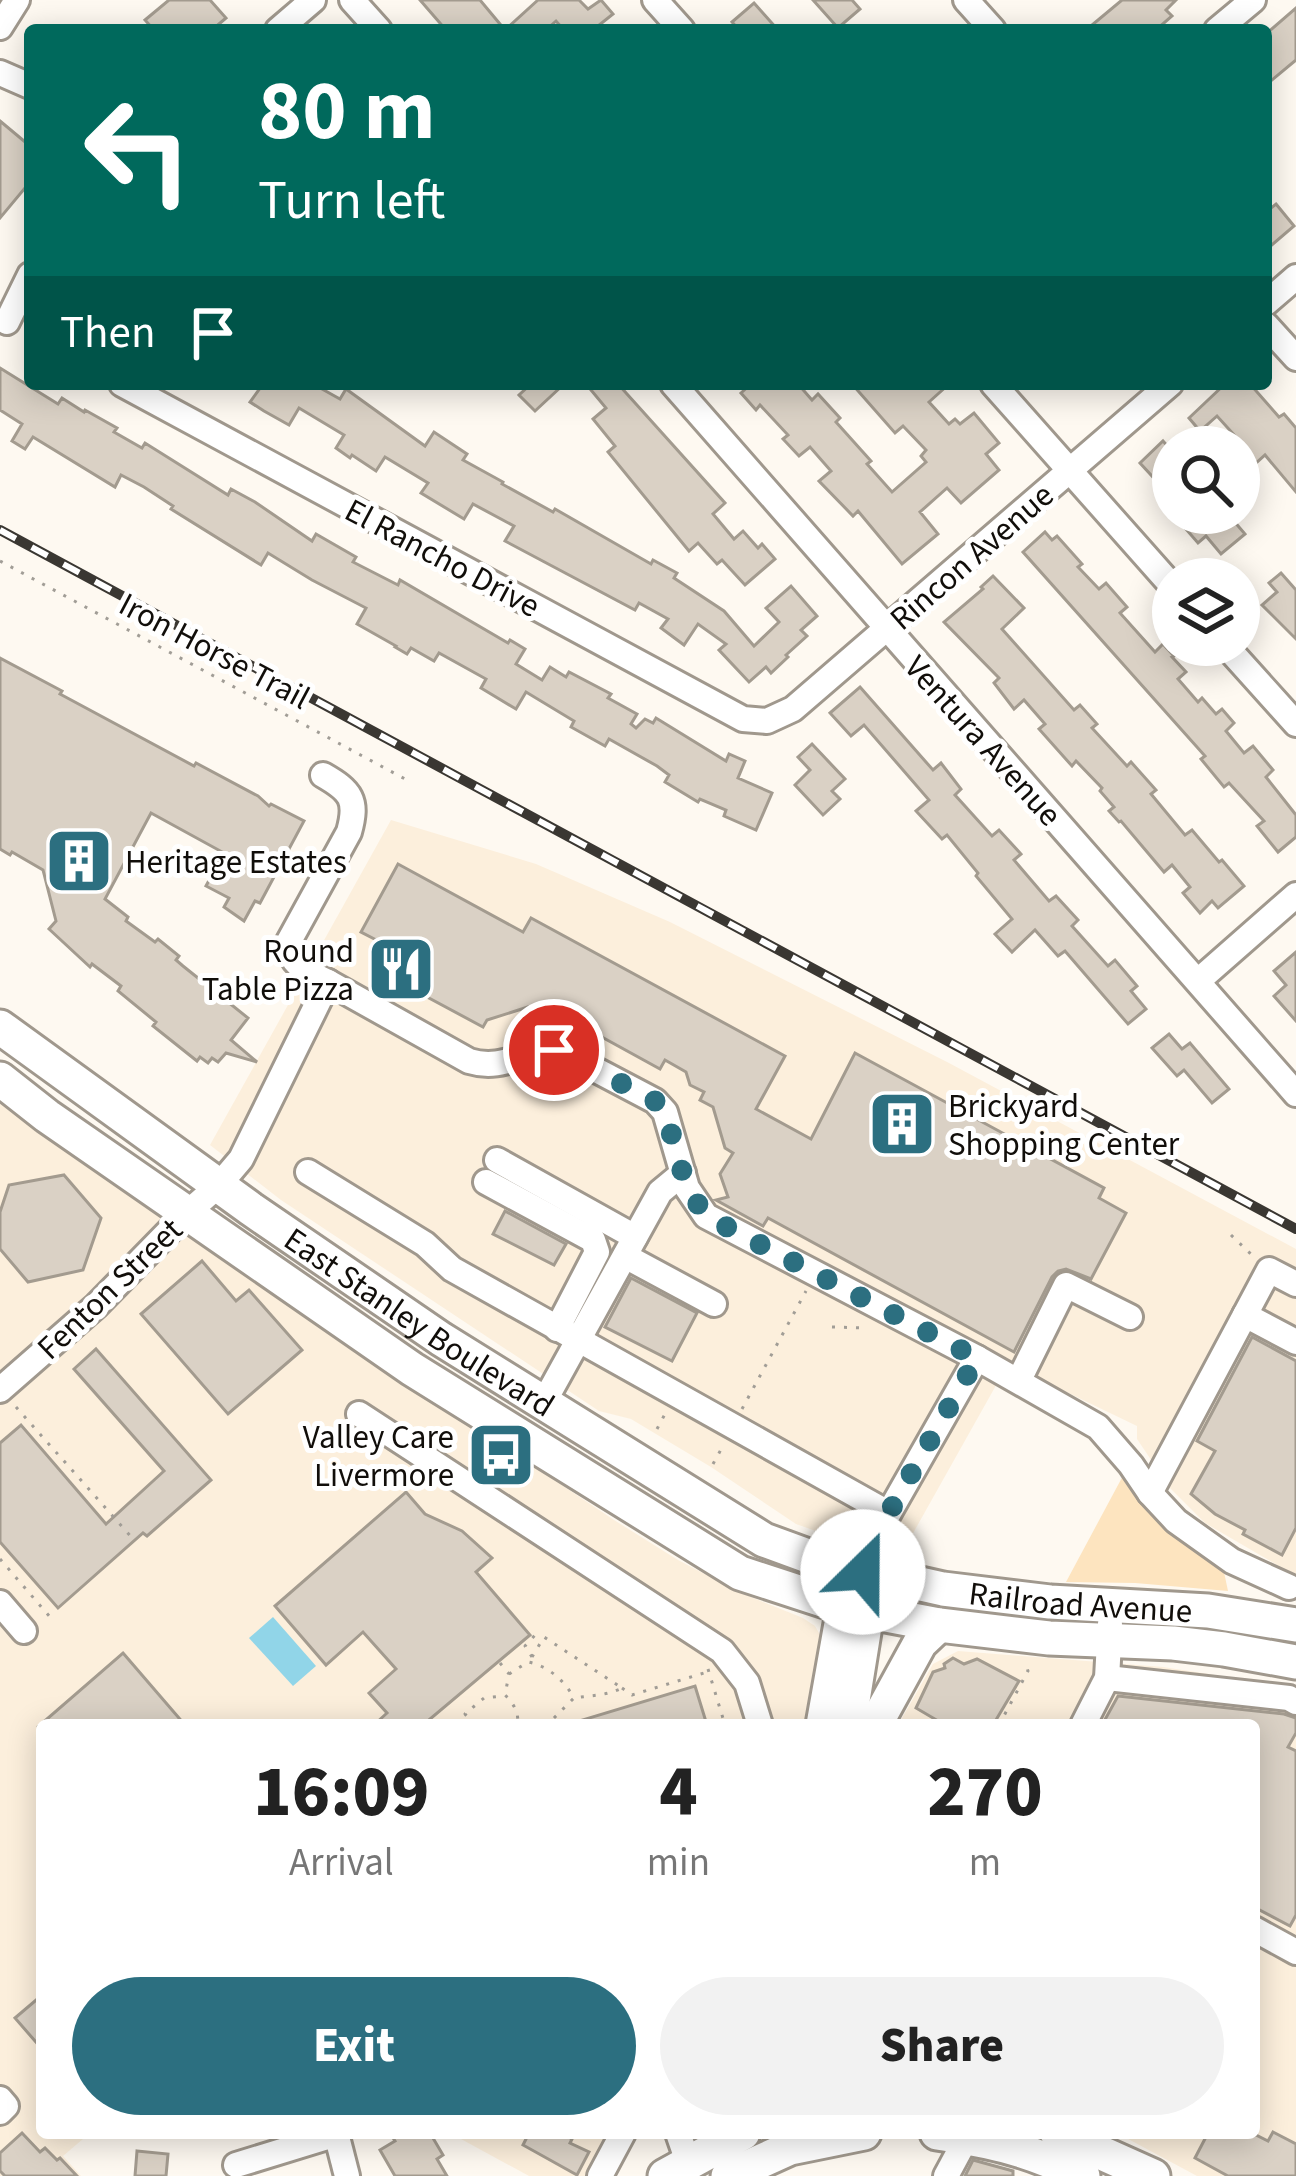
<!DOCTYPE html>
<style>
body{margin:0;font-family:"Source Sans 3",sans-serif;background:#f2f2f2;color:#222;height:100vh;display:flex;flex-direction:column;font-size:45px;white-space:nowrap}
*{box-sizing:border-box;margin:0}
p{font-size:39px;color:#767676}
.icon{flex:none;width:66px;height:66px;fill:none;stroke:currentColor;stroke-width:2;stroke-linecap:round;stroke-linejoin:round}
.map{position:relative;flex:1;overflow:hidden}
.drawer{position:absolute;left:36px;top:1719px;width:1224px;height:420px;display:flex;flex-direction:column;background:#fff;border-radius:12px;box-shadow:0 6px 30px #0003}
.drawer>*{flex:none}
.top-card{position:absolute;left:24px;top:24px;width:1248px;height:366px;border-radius:12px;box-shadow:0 6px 30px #0003;background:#00695c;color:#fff;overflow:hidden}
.controls{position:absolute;left:1152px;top:426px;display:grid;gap:24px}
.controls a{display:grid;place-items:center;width:108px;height:108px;border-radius:50%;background:#fff;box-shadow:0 6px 30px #0003;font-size:60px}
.pin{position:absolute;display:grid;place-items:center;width:102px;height:102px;color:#fff;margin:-51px;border:6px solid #fff;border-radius:50%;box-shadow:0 3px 12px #0007}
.me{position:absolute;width:132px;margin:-66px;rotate:23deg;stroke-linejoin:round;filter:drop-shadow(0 0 9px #0008)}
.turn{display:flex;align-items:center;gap:42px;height:252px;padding:0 36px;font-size:54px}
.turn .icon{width:156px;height:156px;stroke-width:2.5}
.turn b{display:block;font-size:84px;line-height:102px}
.then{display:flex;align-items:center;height:114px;padding:0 36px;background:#0003;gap:24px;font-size:45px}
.eta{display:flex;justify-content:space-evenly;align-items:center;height:204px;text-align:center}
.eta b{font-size:72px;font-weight:800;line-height:84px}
.button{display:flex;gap:24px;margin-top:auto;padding:24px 36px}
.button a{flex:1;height:138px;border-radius:72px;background:#2c6f80;color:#fff;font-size:48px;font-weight:800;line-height:138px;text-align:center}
.button a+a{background:#f2f2f2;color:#222}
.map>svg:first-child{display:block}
.built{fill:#fcefdc}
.green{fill:#fde4bf}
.water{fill:#91d5e8}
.building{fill:#dad1c5;stroke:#a39b8f;stroke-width:3}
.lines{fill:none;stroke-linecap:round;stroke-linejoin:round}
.minor-casing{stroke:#a0988d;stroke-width:30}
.major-casing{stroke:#a0988d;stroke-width:39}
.path{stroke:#a19d96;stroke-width:3;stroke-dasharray:3 9;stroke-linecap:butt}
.minor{stroke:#fff;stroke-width:24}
.major{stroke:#fff;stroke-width:33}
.rail-casing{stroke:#3a3732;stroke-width:10}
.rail{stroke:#fff;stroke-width:6;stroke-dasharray:18;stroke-linecap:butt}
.route{stroke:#2c6f80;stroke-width:21;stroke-dasharray:0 37.8}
.labels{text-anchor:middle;stroke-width:10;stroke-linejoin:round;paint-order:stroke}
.street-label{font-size:33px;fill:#110e0a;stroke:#fff}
.poi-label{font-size:33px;fill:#110e0a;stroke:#fff;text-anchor:start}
</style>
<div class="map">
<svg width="1296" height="2176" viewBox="0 0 1296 2176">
<rect width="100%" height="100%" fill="#fef9f1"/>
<g class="built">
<polygon points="391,820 536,864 670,922 949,1063 1296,1249 1296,1576 1205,1523 1170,1488 1137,1439 1137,1426 1008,1364 898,1560 796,1524 711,1467 631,1419 599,1411 281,1200 210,1145"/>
<polygon points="0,1094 371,1357 614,1520 678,1560 741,1593 803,1618 815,1626 823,1640 811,1725 42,1725 42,2133 90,2133 63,2156 81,2176 0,2176"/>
<polygon points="958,1651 1163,1667 1274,1684 1296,1690 1296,2176 1197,2176 1117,2133 1254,2133 1254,1725 898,1725 933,1664"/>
<polygon points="450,2133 612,2133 589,2176 529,2176"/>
</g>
<polygon class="green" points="1125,1472 1169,1528 1224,1572 1228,1591 1135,1583 1066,1582"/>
<polygon class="water" points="273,1617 316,1666 293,1686 249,1638"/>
<g class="building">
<polygon points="169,0 210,0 226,18 212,30 154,30 145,20"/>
<polygon points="420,0 480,0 505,30 538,0 579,0 588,9 601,0 613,14 593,30 564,30 556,21 546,30 446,30"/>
<polygon points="813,0 852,0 860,9 838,28"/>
<polygon points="1122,0 1176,0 1166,10 1172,16 1156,30 1086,30"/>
<polygon points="754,3 778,30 739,30 732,22"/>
<polygon points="1296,8 1296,60 1266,85 1266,34"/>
<polygon points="0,121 30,146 30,182 0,218"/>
<polygon points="1276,204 1294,226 1266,250 1266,212"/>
<polygon points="0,368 58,404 62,398 84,412 85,410 117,428 114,432 142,448 145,443 228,495 231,489 255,502 312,541 316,534 356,557 353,562 398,585 400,580 508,643 510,640 525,649 516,664 542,680 550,667 566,677 569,672 611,694 608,698 637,714 631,724 636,728 645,719 653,723 656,718 726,761 729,754 745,761 738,778 772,793 756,830 724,816 726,810 700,799 698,802 665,782 669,775 657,766 609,739 605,746 571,727 574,721 526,692 516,709 481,688 486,679 439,653 434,661 411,648 407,654 395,647 396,646 357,624 366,608 312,580 268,553 261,565 171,509 173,506 144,487 121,475 115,487 33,437 25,449 12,441 22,424 0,410"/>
<polygon points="263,384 313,384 340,399 346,389 425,446 434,432 467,454 463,460 503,482 502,484 553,512 555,509 651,564 653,560 677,573 674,578 724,611 754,646 779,622 766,608 791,586 817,616 801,630 807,636 786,655 788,657 771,673 766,667 749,682 719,650 726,644 698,624 684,645 661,628 668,619 639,603 635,610 505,541 514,526 473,504 464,519 421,493 428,483 385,457 376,471 352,455 350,458 336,448 344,435 299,408 289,425 264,411 250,402"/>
<polygon points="531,384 564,384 535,411 519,395"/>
<polygon points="586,384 618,384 725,503 713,514 734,539 743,531 758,548 762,544 775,559 745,585 722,560 717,564 698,543 689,551 608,452 615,446 593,419 606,408"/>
<polygon points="751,384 798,384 812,400 818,394 840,418 836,422 871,461 867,464 892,492 926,462 921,456 926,450 903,426 895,433 852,384 949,384 929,402 949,424 955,419 960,424 974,413 999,443 986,454 999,470 961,503 947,488 920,512 938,534 902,564 858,511 853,516 819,481 831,471 810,447 799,456 783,439 788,435 760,405 756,410 741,393"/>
<polygon points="1225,384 1250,384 1279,417 1284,414 1296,428 1296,492 1265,455 1256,463 1244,449 1246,448 1217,416 1200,431 1189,418"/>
<polygon points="1163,441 1173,452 1173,499 1140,463"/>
<polygon points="1172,513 1227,513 1245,534 1221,554 1206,536 1198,543"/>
<polygon points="1045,532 1052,540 1057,536 1082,564 1078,567 1099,589 1106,583 1127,607 1120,613 1155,652 1163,644 1174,656 1172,657 1186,672 1178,679 1198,702 1202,698 1216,714 1222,709 1234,723 1226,731 1244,753 1253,746 1273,770 1266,777 1296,815 1296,837 1278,852 1257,826 1264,821 1229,783 1224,787 1201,759 1205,756 1023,552"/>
<polygon points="1281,573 1296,590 1296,639 1262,605 1277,592 1269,583"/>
<polygon points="993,576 1024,608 1002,629 1074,710 1080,705 1097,724 1092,728 1127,766 1131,762 1156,790 1151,794 1185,835 1192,830 1219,862 1222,860 1244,886 1218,908 1212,901 1200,913 1183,893 1190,887 1172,865 1164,872 1121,821 1119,822 1109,811 1114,807 1100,791 1102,788 1076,761 1072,766 1039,729 1045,724 1024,700 1014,709 994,683 999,678 944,622 983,589 981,587"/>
<polygon points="0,658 62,691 60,694 194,766 196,763 258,796 269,806 271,804 304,821 260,903 255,901 244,921 224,907 229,898 206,886 224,853 151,813 105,899 128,917 126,921 155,942 158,939 179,956 176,960 183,966 248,1018 231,1040 257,1062 226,1053 218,1062 212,1058 208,1063 200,1057 197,1061 153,1026 156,1022 118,991 121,986 92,964 90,967 49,929 56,921 43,870 12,852 10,855 0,849"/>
<polygon points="860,687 933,770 941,763 961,789 955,795 992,836 999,830 1021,854 1014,860 1049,901 1056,896 1078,920 1072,926 1108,966 1115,960 1137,986 1131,991 1146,1009 1128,1024 1065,951 1058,956 1035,930 1012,952 995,934 1012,919 976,876 978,873 947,835 942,839 916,811 929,800 864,725 851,736 830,713"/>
<polygon points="812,744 845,779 832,791 840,799 823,815 795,785 810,770 798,757"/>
<polygon points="398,864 523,932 531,918 785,1056 756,1109 811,1139 855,1053 1104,1188 1099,1198 1126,1213 1091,1279 1066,1269 1058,1271 1052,1277 1014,1352 768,1218 763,1226 716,1200 728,1197 720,1174 733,1153 725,1148 713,1107 700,1100 704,1092 690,1085 686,1072 665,1060 660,1069 549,1008 545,1017 528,1007 487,1020 483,1027 373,968 386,945 361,932"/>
<polygon points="1296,952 1296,1021 1274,996 1286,985 1274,971"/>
<polygon points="1169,1034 1182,1049 1190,1043 1229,1089 1212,1103 1184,1070 1177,1076 1152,1048"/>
<polygon points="64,1175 101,1218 83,1270 28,1282 0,1249 0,1212 9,1185"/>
<polygon points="505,1211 566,1244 554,1265 493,1234"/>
<polygon points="202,1261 236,1301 249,1290 302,1350 228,1414 141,1314"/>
<polygon points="631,1278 697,1313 672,1361 605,1327"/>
<polygon points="1252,1337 1296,1361 1296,1528 1282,1555 1243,1534 1245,1530 1215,1514 1191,1494 1215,1451 1197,1441"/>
<polygon points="96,1349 211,1480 147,1536 143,1533 58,1608 0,1542 0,1443 21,1425 106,1524 164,1471 74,1369"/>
<polygon points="406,1492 425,1514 462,1531 492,1558 476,1572 530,1635 423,1725 374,1725 387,1713 369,1693 396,1669 363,1632 326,1665 275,1606"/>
<polygon points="123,1653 185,1725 40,1725"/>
<polygon points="953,1658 964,1664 977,1659 1019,1681 993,1725 945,1725 916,1708 933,1672 945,1668 944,1664"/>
<polygon points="695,1686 707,1725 579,1725 579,1721"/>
<polygon points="1118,1696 1284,1714 1296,1718 1296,1733 1288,1747 1296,1751 1296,1915 1290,1926 1254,1907 1254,1725 1102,1725"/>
<polygon points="42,1995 42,2049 15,2018"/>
<polygon points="1273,2132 1296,2144 1296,2176 1228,2176 1195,2158 1208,2133 1252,2133 1268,2141"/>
<polygon points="22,2133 40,2152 45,2148 57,2160 60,2158 77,2176 5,2176 0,2171 0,2153"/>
<polygon points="390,2133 430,2133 443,2155 437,2159 447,2176 395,2176 380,2150 395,2141"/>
<polygon points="529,2133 561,2133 572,2139 570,2143 589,2152 577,2175 523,2145"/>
<polygon points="137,2151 168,2154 166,2176 135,2176"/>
<polygon points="973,2160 1013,2171 1013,2176 965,2176"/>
</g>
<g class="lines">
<g class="minor-casing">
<g id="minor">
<polyline points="352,0 379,30"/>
<polyline points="655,0 682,30"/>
<polyline points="966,0 993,30"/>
<polyline points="0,27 17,0"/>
<polyline points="278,30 313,0"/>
<polyline points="1217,30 1253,0"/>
<polyline points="0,73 30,86"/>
<polyline points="1266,303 1296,277"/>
<polyline points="7,322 30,275"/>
<polyline points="1266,325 1296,358"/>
<polyline points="122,384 743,719 767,721 793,709 1170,384"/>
<polyline points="673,384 1296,1094"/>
<polyline points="993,384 1173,587"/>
<polyline points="1225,645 1296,724"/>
<path d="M323,775C351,791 358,800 349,832L288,943C291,967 308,972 328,982"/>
<polyline points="1198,981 1296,895"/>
<polyline points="497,1160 635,1237"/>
<polyline points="308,1172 425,1244 452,1269 888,1513"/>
<polyline points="486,1182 593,1240 597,1252 557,1329"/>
<polyline points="625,1256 714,1304"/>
<polyline points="1245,1315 1296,1342"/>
<polyline points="977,1358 1098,1427 1131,1465 1150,1493 1176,1521 1232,1561 1289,1587"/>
<polyline points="1019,1380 1066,1285 1130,1317"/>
<path d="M0,1390L96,1306L187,1213L219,1185L241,1159L328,982L469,1061C505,1072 526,1048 560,1051L655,1101L665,1112L687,1188L706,1216L977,1358L874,1539L863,1572"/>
<polyline points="544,1402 660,1192 683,1173"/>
<polyline points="359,1414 722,1651 747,1683 760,1725"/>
<polyline points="1150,1493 1269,1270 1296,1284"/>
<polyline points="0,1603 24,1631"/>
<polyline points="1107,1678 1289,1698 1296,1702"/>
<polyline points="1083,1725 1107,1678 1110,1624"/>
<polyline points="1254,1929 1296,1952"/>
<polyline points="0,2099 6,2106 0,2112"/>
<polyline points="336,2133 347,2176"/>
<polyline points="678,2133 688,2162 685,2174"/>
<polyline points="236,2165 337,2134"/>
<polyline points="600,2176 623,2133"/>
<polyline points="946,2176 967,2137"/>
</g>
</g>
<g class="major-casing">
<g id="major">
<path id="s1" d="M0,1027L251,1209L441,1339L764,1540L827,1563L943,1589L1050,1602L1208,1611L1296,1625"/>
<polyline points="0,1079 47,1116 412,1369 740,1573 844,1607 939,1625 1049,1638 1173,1643 1224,1649 1296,1662"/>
<polyline points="823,1725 844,1607 854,1589"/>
<polyline points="849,1725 864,1632 865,1592"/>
<polyline points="875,1725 920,1643 939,1625"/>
<path d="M937,2133C996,2142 1030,2150 1083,2176"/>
<polyline points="1057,2133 1153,2176"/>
<polyline points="665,2176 743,2133"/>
<polyline points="728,2176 790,2148 864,2133"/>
</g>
</g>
<g class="path">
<polyline points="0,561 407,780"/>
<polyline points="1231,1235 1254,1257"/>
<polyline points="832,1327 866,1328"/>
<polyline points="16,1407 134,1540"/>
<polyline points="742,1409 806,1291"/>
<polyline points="657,1429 665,1414"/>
<polyline points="713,1464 724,1444"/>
<polyline points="0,1559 50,1617"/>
<path d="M532,1657L544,1637L622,1688C606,1696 592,1695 574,1698"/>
<polyline points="532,1657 525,1646 535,1635"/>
<path d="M500,1663L509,1674L505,1695C513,1703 520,1713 517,1725"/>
<polyline points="708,1669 725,1725"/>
<path d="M509,1674L528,1662C548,1666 564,1680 574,1698L551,1721L517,1724"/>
<polyline points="622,1688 632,1695 707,1672"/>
<polyline points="474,1725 465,1714 484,1698 504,1696"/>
<polyline points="999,1725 1028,1671 1026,1665"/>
</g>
<use href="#minor" class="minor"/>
<use href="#major" class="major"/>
<g class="rail-casing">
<polyline id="rail" points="0,530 1296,1229"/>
</g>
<use href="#rail" class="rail"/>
</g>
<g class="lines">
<polyline class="route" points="554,1050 560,1051 655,1101 665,1112 687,1188 706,1216 977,1358 874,1539 863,1572"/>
</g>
<defs>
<g id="building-square" transform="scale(3.45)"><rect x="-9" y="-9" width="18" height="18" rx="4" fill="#2c6f80" stroke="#fff"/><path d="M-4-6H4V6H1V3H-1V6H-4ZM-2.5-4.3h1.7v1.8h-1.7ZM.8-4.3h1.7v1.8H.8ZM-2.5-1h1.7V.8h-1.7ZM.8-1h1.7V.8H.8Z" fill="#fff"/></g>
<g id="restaurant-square" transform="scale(3.45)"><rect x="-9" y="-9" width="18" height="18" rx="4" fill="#2c6f80" stroke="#fff"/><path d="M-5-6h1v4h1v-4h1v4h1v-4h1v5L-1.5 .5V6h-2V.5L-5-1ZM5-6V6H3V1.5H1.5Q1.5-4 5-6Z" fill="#fff"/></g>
<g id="bus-square" transform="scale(3.45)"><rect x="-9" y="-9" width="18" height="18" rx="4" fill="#2c6f80" stroke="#fff"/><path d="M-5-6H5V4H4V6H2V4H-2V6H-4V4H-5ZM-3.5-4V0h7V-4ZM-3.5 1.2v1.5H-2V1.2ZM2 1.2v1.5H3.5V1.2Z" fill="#fff"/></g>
</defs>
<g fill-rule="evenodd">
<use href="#building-square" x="79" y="861"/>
<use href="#restaurant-square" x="401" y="969"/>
<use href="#building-square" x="902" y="1124"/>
<use href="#bus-square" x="501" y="1455"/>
</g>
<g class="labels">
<g class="street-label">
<text transform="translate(971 556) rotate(-41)" y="12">Rincon Avenue</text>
<text transform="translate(443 557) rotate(28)" y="12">El Rancho Drive</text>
<text transform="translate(215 650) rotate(28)" y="12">Iron Horse Trail</text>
<text transform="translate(984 740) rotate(48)" y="12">Ventura Avenue</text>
<text transform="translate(109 1288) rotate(-44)" y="12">Fenton Street</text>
<text dy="12" stroke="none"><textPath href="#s1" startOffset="513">East Stanley Boulevard</textPath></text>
<text dy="12" stroke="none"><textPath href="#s1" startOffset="1245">Railroad Avenue</textPath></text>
</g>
<g class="poi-label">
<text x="125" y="873">Heritage Estates</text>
<text x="354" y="962" text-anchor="end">Round<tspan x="354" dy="38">Table Pizza</tspan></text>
<text x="948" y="1117">Brickyard<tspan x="948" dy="38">Shopping Center</tspan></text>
<text x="454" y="1448" text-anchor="end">Valley Care<tspan x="454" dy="38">Livermore</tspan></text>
</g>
</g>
</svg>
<div class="controls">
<a><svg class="icon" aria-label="search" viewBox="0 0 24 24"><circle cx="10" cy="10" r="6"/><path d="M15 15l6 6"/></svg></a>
<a><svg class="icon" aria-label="layers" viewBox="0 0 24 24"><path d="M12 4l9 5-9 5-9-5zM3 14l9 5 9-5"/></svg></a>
</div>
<div class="pin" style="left:554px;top:1050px;background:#d93025"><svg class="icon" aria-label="arrive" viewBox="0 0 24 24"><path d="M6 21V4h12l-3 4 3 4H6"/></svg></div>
<svg class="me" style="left:863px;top:1572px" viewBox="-20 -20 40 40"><circle r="19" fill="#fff"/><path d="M0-13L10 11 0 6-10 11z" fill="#2c6f80"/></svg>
<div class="top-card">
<div class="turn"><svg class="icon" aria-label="left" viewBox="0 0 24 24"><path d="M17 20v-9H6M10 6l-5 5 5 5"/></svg><div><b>80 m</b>Turn left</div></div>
<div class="then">Then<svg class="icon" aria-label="arrive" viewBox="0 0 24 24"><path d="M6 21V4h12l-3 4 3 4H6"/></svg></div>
</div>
<section class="drawer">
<div class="eta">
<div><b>16:09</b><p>Arrival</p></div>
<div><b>4</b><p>min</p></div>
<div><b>270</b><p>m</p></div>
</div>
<div class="button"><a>Exit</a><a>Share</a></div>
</section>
</div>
